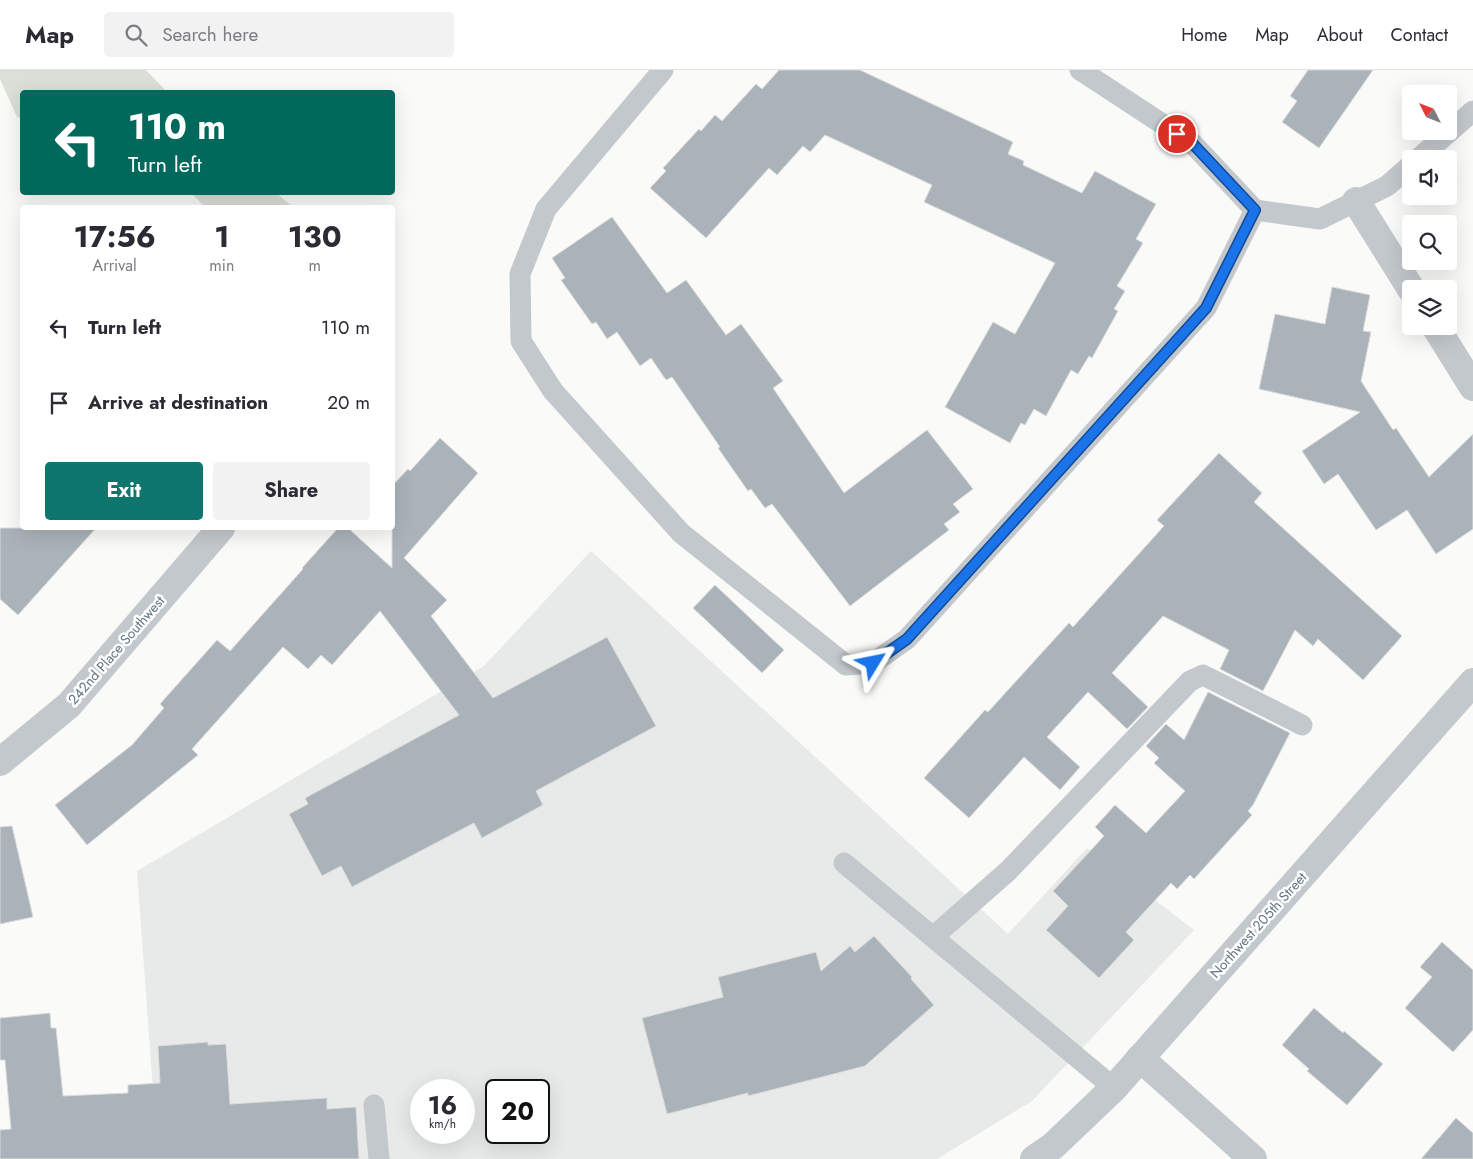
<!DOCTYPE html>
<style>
body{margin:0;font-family:Jost,sans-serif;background:#f2f2f3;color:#2b2b33;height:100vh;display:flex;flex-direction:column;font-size:19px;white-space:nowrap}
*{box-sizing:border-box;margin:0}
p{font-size:16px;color:#7c7c81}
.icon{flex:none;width:28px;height:28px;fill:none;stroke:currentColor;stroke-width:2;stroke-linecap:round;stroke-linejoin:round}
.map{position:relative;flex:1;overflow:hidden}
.sheet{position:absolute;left:20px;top:135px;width:375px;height:325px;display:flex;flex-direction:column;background:#fff;border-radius:5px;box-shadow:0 5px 20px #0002}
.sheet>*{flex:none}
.hud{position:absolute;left:20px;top:20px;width:375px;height:105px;border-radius:5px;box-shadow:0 5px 20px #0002;background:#00695c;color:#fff;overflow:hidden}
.needle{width:32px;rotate:312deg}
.tools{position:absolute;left:1402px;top:15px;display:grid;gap:10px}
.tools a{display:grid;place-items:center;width:55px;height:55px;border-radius:5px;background:#fff;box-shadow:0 5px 20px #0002;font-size:25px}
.speed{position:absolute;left:410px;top:1009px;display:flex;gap:10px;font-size:25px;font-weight:700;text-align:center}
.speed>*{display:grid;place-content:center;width:65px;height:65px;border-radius:50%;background:#fff;box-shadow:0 5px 20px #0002;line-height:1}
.speed small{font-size:12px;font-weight:400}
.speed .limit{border:2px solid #111;border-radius:8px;background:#fff;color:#111}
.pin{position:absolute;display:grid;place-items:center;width:42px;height:42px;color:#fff;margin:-21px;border:2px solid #fff;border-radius:50%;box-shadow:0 1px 5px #0007}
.me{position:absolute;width:55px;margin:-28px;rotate:55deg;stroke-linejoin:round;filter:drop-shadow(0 0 4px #0008)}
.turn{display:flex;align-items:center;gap:18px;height:105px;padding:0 25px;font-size:22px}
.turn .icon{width:65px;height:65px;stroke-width:2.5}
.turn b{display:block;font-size:35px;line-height:42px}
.eta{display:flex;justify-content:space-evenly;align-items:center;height:85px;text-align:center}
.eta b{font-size:30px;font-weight:700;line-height:35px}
.cta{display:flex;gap:10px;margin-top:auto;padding:10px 25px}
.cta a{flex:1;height:58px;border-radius:5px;background:#0f766e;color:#fff;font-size:20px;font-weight:700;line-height:58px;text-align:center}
.cta a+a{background:#f2f2f3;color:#2b2b33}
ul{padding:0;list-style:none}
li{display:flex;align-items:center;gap:15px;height:75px;padding:0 25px}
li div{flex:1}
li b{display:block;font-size:19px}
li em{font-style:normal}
header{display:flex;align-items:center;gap:30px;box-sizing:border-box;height:70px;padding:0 25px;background:#fff;border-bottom:1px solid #e1e1e2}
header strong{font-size:24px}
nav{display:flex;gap:28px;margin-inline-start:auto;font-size:18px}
.search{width:350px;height:45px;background:#f2f2f3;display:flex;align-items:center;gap:12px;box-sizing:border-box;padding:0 18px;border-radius:5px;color:#7c7c81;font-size:19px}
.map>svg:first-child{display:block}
.built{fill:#e8e9e9;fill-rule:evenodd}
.green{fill:#dadfd7}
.building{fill:#aab3b9;stroke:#dcdcda}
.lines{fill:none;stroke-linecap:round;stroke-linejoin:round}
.service{stroke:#c3c8cc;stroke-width:21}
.minor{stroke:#c3c8cc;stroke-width:28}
.tertiary{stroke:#c3c8cc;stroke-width:28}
.route-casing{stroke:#114b97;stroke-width:12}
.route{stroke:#1a73e8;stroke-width:9}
.labels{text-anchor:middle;stroke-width:5;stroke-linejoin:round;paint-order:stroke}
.street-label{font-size:14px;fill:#657683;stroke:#fff}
</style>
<header>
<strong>Map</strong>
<div class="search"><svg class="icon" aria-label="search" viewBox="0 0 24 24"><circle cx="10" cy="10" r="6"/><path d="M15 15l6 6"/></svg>Search here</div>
<nav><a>Home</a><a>Map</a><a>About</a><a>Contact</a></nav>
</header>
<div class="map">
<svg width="1473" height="1089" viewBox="0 0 1473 1089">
<rect width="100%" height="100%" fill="#fafaf8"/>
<path class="built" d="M591,481L1008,864L1087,778L1194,860L1032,1031L937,1089H158L137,801L484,596ZM421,1020H464V1062H421ZM496,1020H539V1062H496Z"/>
<g class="green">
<polygon points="0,0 146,0 167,22 22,22 22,48 17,47 0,9"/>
<polygon points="191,123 276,123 293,137 205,137"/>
</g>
<g class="building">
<polygon points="779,0 860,0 1013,72 1008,84 1024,91 1023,95 1082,123 1095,101 1156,134 1136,169 1143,173 1117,216 1125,221 1114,239 1118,241 1092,288 1089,286 1078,304 1071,300 1046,346 1034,339 1025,355 1021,353 1010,373 945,337 993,252 1015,264 1055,193 924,132 932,115 825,65 810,82 803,76 777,105 769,98 706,168 650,118 666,101 663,98 699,59 701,61 715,45 722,51 756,14 762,19"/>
<polygon points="1308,0 1373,0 1319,78 1282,52 1297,31 1290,26"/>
<polygon points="612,147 667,223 686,210 726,265 741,254 783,311 773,318 844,423 927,360 973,419 953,434 960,442 944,454 949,460 850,536 772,434 765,438 751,419 748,421 718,378 720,377 672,307 666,310 651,288 640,296 617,262 607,269 596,252 592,254 561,210 565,208 552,188"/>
<polygon points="1332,217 1370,225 1363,261 1371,262 1361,311 1393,360 1396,358 1429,407 1473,364 1473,459 1436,484 1407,440 1376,460 1338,404 1324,414 1302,381 1360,342 1259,319 1275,244 1325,254"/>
<polygon points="440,368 478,403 404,488 447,530 431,546 493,628 607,567 656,656 536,721 543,735 482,768 474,753 352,817 341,796 322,806 289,744 308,734 305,728 459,645 380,541 332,595 321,585 308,599 283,577 192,679 198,685 87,775 55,735 132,675 164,638 160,634 217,570 230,581 303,499 302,498 338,458 348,458 392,498 392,416 408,399 410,401"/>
<polygon points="1219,383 1262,423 1254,432 1402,566 1363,610 1318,569 1313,576 1295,560 1263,621 1220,599 1229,580 1163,546 1112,603 1148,637 1127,659 1088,622 1047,667 1080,697 1060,720 1024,687 969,748 924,708 985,640 988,642 1069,553 1073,557 1164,456 1157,450"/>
<polygon points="0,458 96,458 18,545 0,529"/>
<polygon points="715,515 784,580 762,603 693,538"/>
<polygon points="1208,622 1290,663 1253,735 1248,741 1252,745 1194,809 1190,805 1177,819 1171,813 1126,862 1134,870 1099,908 1046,860 1068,836 1053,821 1104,766 1095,757 1115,735 1146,763 1185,721 1154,693 1159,688 1146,676 1166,654 1184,670"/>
<polygon points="12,756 33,847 0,854 0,757"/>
<polygon points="874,866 912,907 911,909 934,935 865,996 748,1026 748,1023 667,1044 642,948 723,927 718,907 816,882 821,901 850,876 855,882"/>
<polygon points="1442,872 1473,900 1473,960 1453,982 1405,938 1432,907 1420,897"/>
<polygon points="1314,938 1343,963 1344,961 1383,994 1347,1035 1307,1001 1309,999 1282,975"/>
<polygon points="50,943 51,958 56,958 63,1026 128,1023 128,1015 160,1013 158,976 208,972 208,975 226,974 230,1034 327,1028 327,1039 356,1037 359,1089 0,1089 0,1060 11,1059 5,990 0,990 0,948"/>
<polygon points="1456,1048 1473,1063 1473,1089 1421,1089"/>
</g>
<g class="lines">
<g class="service">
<polyline points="663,0 546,139 520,204 521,271 553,321 681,463 846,595 873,593 907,569 1206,238 1255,140"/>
<polyline points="1080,0 1193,74 1255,140 1320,149 1387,116 1411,95"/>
<polyline points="1418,89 1473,41"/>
<polyline points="844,793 1114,1018"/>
<polyline points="933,867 1008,801 1190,611 1203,605 1302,655"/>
<polyline points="374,1035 379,1089"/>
</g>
<g class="minor">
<polyline points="1356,131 1411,219"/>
<polyline points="1435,256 1473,317"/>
<polyline points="0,692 69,635 221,458"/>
</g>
<g class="tertiary">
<polyline points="1140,988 1253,1089"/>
<polyline points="1034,1089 1053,1076 1114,1018 1473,612"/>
</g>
</g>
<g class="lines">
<g class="route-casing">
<polyline id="route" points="873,593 907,569 1206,238 1255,140 1193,74 1177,64"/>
</g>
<use href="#route" class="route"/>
</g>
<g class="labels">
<g class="street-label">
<text transform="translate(116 580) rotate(-49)" y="5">242nd Place Southwest</text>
<text transform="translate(1258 855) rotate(-48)" y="5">Northwest 205th Street</text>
</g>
</g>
</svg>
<div class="tools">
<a><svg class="needle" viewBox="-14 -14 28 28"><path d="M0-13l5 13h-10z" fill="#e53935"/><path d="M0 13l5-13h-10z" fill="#7c7c81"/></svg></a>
<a><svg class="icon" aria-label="sound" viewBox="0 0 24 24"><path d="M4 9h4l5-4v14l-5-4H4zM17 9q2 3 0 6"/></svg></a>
<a><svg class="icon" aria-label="search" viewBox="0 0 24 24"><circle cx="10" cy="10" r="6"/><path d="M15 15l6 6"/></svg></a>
<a><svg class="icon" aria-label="layers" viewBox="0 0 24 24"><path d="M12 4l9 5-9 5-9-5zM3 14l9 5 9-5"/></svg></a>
</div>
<div class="speed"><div>16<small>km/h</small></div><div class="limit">20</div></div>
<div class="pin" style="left:1177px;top:64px;background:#d93025"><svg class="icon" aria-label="arrive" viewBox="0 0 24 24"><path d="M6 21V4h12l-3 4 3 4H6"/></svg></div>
<svg class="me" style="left:873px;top:593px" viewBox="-20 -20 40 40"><path d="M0-17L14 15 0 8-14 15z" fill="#1a73e8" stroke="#fff" stroke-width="4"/></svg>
<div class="hud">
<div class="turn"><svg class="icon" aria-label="left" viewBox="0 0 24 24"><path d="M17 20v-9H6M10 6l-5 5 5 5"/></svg><div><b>110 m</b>Turn left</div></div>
</div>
<section class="sheet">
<div class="eta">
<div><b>17:56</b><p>Arrival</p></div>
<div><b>1</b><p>min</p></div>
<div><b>130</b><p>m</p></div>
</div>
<ul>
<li><svg class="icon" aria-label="left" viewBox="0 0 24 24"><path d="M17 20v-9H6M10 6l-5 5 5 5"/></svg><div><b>Turn left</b></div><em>110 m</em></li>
<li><svg class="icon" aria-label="arrive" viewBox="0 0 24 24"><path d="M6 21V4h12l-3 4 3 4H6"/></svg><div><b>Arrive at destination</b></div><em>20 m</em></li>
</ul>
<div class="cta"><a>Exit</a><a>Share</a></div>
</section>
</div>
